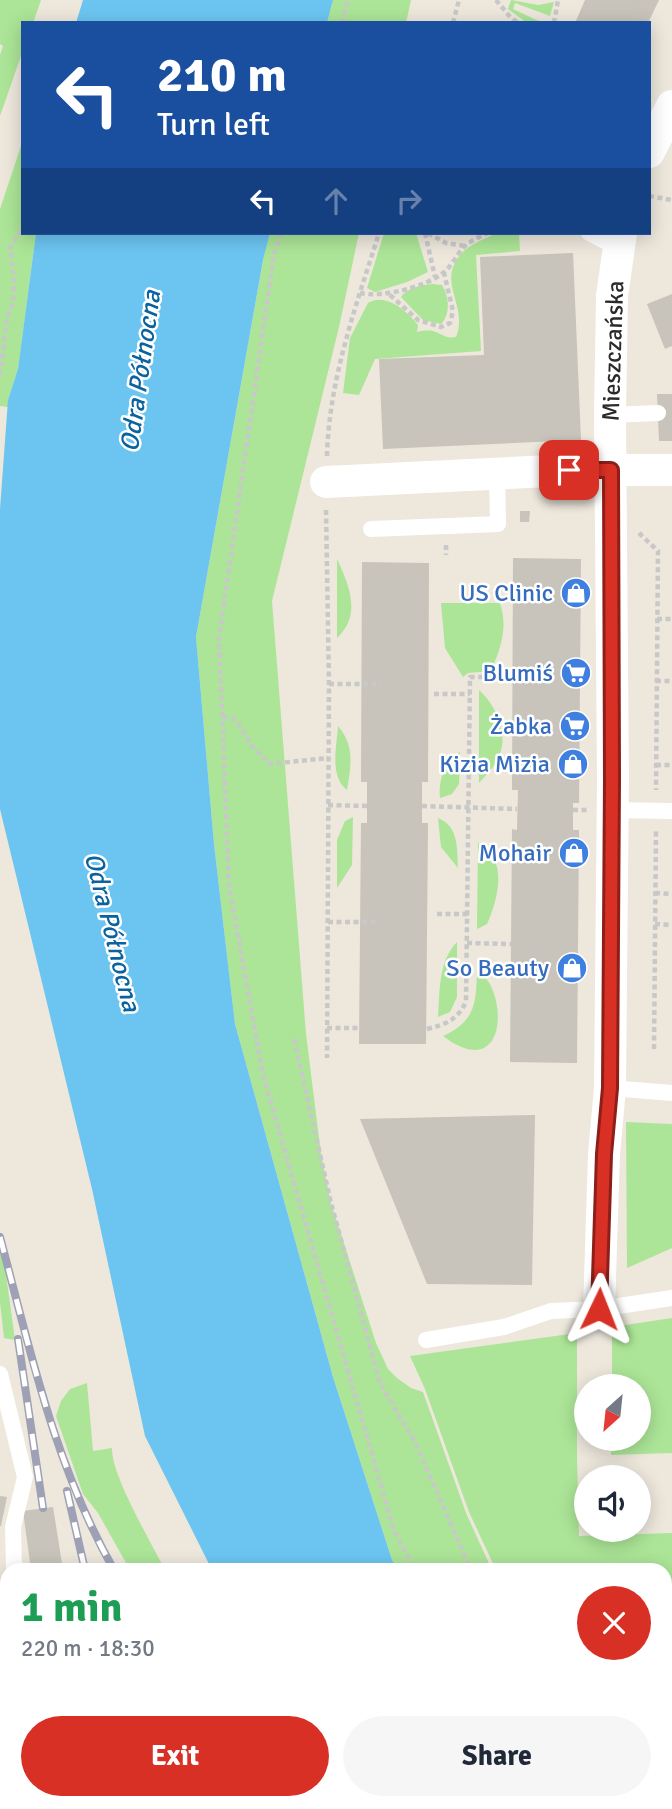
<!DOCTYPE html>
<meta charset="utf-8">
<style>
body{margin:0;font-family:Signika,sans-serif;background:#f6f6f7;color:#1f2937;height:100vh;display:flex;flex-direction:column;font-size:26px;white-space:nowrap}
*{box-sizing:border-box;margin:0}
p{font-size:23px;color:#747a83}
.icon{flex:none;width:38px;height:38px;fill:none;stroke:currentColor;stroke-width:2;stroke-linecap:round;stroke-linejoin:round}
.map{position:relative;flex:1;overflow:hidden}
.sheet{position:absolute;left:0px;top:1563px;width:672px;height:247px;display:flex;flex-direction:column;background:#fff;border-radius:21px 21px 0 0;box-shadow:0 4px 18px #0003}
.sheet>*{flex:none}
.top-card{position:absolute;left:21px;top:21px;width:630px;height:214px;border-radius:0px;box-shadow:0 4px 18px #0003;background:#1a4fa0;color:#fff;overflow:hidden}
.needle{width:46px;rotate:207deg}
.tools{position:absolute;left:574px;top:1374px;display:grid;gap:14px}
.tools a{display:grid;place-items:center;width:77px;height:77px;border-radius:50%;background:#fff;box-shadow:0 4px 18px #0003;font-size:35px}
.pin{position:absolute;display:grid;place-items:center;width:60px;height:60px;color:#fff;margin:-30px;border-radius:14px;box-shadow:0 4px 10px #0006}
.me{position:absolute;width:77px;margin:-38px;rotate:2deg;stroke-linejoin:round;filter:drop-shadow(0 0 5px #0008)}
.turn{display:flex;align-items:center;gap:24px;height:147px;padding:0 21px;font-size:32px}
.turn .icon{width:91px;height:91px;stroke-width:2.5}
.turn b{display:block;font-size:49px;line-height:60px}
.lanes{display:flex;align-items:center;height:66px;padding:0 21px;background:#0003;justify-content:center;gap:35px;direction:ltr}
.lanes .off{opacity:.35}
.round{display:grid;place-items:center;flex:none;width:74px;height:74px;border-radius:37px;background:#f6f6f7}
.summary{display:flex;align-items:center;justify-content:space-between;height:119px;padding:0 21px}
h1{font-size:42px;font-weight:800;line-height:52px;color:#1e9e55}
.cta{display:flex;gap:14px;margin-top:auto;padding:14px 21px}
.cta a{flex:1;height:80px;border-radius:42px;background:#d93025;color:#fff;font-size:28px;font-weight:800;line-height:80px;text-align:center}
.cta a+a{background:#f6f6f7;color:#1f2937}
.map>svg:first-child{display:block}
.green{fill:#ace597}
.water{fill:#6cc5f1}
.building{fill:#c8c3bb}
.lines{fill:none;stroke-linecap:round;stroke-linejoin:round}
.path{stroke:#c8c8c8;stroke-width:4.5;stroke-dasharray:5 3.5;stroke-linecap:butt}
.service{stroke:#fff;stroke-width:16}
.minor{stroke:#fff;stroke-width:32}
.rail-casing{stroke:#9ea0b5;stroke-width:8}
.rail{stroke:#fff;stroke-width:5;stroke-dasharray:16;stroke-linecap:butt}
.route-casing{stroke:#8d1f18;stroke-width:18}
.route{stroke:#d93025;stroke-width:12}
.labels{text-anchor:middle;stroke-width:5;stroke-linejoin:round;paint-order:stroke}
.street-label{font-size:24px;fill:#2a2a2a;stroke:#fff}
.shop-label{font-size:24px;fill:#366cbe;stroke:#fff;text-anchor:end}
.water-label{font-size:26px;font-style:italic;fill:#0a629e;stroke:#fff}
</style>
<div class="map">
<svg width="672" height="1809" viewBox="0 0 672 1809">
<rect width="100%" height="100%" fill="#ede7dc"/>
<g class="green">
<polygon points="0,0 41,0 33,23 23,23 23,50 0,116 0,55 3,46 0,44"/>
<polygon points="333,0 411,0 406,23 327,23"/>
<polygon points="511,0 538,5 554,2 550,16 515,3 513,9 543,23 527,23 508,9"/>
<polygon points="23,140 23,233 36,233 18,370 8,400 8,407 0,406 0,209"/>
<polygon points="270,233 359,233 339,327 272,601 306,1034 321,1154 331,1203 376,1343 388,1369 397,1378 411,1388 423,1392 466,1513 492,1570 399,1570 392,1560 333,1377 235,1024 214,844 196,637 263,260"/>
<polygon points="384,233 416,233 428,272 407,282 375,292 367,288"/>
<path d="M496,233H519L520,251L476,255L481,351L375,359L359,395L343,393L350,338L368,303C386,292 407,311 418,325L417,332C441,326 439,340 456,337C469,305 435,282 462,253C470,244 485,239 496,233Z"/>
<path d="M433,284L442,285C449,297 451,313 441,324L423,320L401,297C408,287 421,285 433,284Z"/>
<path d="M337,559C349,585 362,615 337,638Z"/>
<path d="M441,603H500C508,628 501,648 491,671L468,673L463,677L445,648Z"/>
<path d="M479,690C496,705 509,734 499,756C495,767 487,774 479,783Z"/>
<path d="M338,726C355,746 351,765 347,790C329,776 337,746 338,726Z"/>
<path d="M460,752L459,784L452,794L440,798C438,779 445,763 460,752Z"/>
<polygon points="353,817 352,865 337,888 337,840 345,821"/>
<path d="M438,818C459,826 457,849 458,868L441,847Z"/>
<path d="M478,843C509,859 498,899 487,924L477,929Z"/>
<path d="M457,942V997L450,1012L438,1017C440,991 438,962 457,942Z"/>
<path d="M477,970C509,988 509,1086 443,1036C476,1021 476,1003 477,970Z"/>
<polygon points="626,1122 672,1124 672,1248 627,1268"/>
<polygon points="0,1249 5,1267 15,1340 4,1338 0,1302"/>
<polygon points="672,1318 672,1453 611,1455 611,1439 639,1438 639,1386 612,1386 612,1327"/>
<polygon points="577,1333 577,1456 579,1536 672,1533 672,1809 558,1809 544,1803 665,1802 665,1570 496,1570 469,1512 425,1389 410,1356"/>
<path d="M87,1383L93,1451L112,1448C111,1475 151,1542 165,1570H130L98,1513L83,1494L56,1416L61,1401L70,1389Z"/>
</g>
<g class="water">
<polygon points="83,0 333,0 327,23 76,23"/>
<polygon points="36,233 270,233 263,260 196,637 214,844 235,1024 333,1377 392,1560 399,1570 212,1570 145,1436 92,1189 0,809 0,509 8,400 18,369"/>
<polygon points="516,1803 520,1809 335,1809 332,1803"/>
</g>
<g class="building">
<polygon points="585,0 659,0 648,23 575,23"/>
<polygon points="573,253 581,440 383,449 379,359 484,355 480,257"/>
<polygon points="672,294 672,346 665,349 647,304"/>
<polygon points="657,394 672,394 672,441 659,441"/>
<polygon points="520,511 530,511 529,522 520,522"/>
<polygon points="513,558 581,559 579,803 573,803 573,830 579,830 577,1063 510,1062 512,829 517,830 518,790 512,790"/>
<polygon points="362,562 429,563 428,782 422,782 422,823 428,823 426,1044 359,1044 361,823 367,823 367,782 361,782"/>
<polygon points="535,1115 532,1285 427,1284 360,1119"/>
<polygon points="0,1496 7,1497 1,1526 0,1526"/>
<polygon points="53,1507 63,1570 31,1570 23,1511"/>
<polygon points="44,1802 91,1802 90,1809 43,1809"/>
<polygon points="123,1802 166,1802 166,1805 178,1809 122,1809"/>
</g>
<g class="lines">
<g class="path">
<polyline points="496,0 511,18 519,23"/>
<polyline points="342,23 348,0"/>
<polyline points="453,23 459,0"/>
<polyline points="554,23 558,0"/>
<polyline points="649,196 672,200"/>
<polyline points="281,233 274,254 219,638 229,886 263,1075 394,1531 415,1570"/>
<polyline points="425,233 435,277"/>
<polyline points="428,233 446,243 465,246"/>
<path d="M360,293C381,298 426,287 443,273C452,266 456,255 464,247C470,241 480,237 487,233"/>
<polyline points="390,295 418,320 441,327 450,323 453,311 444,273"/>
<polyline points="0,375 7,318 13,302 14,281 10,248 23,227"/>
<path d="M327,456C329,379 356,306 379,233"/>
<polyline points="326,510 329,684 327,1058"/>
<polyline points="639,533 658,551 656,790"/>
<polyline points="446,545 446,555"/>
<polyline points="657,619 672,619"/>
<polyline points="656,681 672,681"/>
<polyline points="329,684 381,684"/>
<polyline points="434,694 470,694"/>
<polyline points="223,716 236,720 252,746 269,764 328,758"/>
<polyline points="656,765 672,765"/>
<polyline points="328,805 367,806"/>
<polyline points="422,806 517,809"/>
<polyline points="573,810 587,810"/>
<polyline points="655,893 672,894"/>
<polyline points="437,914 468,914"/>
<polyline points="328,922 378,922"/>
<polyline points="655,924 672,925"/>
<polyline points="467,943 511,944"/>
<polyline points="327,1028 359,1028"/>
<path d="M427,1029C445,1025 459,1019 466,1001L470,677H513"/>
<polyline points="294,1039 331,1203 380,1383 415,1442 471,1570"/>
<polyline points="654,1049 656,830"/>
<polyline points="665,1631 672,1626"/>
<polyline points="665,1717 672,1706"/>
<polyline points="537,1802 539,1809"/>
<polyline points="610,1809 612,1802"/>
</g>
<g class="service">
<polyline points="589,233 618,248"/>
<polyline points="610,415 658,413"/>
<polyline points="371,529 498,524 497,474"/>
<polyline points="612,810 672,811"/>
<polyline points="610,1088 672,1093"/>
<polyline points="426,1340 504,1327 551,1311 599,1309 672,1298"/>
<polyline points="0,1374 25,1477 13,1527 14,1570"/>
<polyline points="2,1809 7,1786"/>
</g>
<g class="minor">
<polyline points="649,152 672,106"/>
<polyline points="326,482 569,470 672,470"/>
<polyline points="599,1309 604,1154 610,1088 613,779 610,415 612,296 621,233"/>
</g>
<g class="rail-casing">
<g id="rail">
<path d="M0,1237C31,1353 54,1464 114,1570"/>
<polyline points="18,1339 43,1508"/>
<polyline points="67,1491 85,1570"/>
<polyline points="209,1802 210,1809"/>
<polyline points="243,1802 246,1809"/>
<polyline points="111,1809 112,1802"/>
</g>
</g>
<use href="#rail" class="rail"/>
</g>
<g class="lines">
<g class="route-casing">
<polyline id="route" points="569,470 611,470 612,779 610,1088 604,1154 599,1309"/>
</g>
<use href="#route" class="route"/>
</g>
<defs>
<g id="shop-disc" transform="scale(1.575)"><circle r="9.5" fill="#3f7fe0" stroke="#fff"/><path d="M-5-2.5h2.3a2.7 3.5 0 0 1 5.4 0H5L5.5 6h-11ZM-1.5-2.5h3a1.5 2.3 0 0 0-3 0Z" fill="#fff"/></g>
<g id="supermarket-disc" transform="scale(1.575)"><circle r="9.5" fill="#3f7fe0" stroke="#fff"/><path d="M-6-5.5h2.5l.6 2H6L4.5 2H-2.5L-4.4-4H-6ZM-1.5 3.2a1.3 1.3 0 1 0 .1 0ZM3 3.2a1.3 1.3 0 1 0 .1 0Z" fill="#fff"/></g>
</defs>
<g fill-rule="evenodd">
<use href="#shop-disc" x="576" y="593"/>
<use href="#supermarket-disc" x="576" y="673"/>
<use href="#supermarket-disc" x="575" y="726"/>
<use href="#shop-disc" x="573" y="764"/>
<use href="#shop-disc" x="574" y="853"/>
<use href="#shop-disc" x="572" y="968"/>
</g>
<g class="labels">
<g class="street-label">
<text transform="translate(613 351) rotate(-88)" y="8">Mieszczańska</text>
</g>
<g class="shop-label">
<text x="553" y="601">US Clinic</text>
<text x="553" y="681">Blumiś</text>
<text x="552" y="734">Żabka</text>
<text x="550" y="772">Kizia Mizia</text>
<text x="551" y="861">Mohair</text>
<text x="549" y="976">So Beauty</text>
</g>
<g class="water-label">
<text transform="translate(140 371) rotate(-82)" y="9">Odra Północna</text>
<text transform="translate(113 932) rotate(76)" y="9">Odra Północna</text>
</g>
</g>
</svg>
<div class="tools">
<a><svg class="needle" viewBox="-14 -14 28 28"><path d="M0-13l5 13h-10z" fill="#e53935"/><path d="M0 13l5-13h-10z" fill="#747a83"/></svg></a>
<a><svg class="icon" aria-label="sound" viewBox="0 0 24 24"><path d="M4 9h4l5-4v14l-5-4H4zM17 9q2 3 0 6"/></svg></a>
</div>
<div class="pin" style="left:569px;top:470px;background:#d93025"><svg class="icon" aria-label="arrive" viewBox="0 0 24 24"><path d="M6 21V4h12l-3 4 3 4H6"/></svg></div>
<svg class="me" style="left:599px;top:1309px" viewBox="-20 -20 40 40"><path d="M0-17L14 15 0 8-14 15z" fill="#d93025" stroke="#fff" stroke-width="4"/></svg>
<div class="top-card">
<div class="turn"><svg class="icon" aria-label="left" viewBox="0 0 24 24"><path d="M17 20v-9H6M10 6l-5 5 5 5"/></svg><div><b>210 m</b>Turn left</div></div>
<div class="lanes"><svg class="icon" aria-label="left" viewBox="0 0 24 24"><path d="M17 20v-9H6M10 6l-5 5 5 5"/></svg><svg class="icon off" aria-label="ahead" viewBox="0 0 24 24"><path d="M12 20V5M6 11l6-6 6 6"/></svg><svg class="icon off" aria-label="right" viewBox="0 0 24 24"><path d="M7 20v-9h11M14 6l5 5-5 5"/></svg></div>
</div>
<section class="sheet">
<div class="summary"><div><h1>1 min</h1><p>220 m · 18:30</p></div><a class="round" style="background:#d93025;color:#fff"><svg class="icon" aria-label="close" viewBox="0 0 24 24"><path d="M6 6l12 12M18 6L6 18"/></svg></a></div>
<div class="cta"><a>Exit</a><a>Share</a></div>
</section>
</div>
